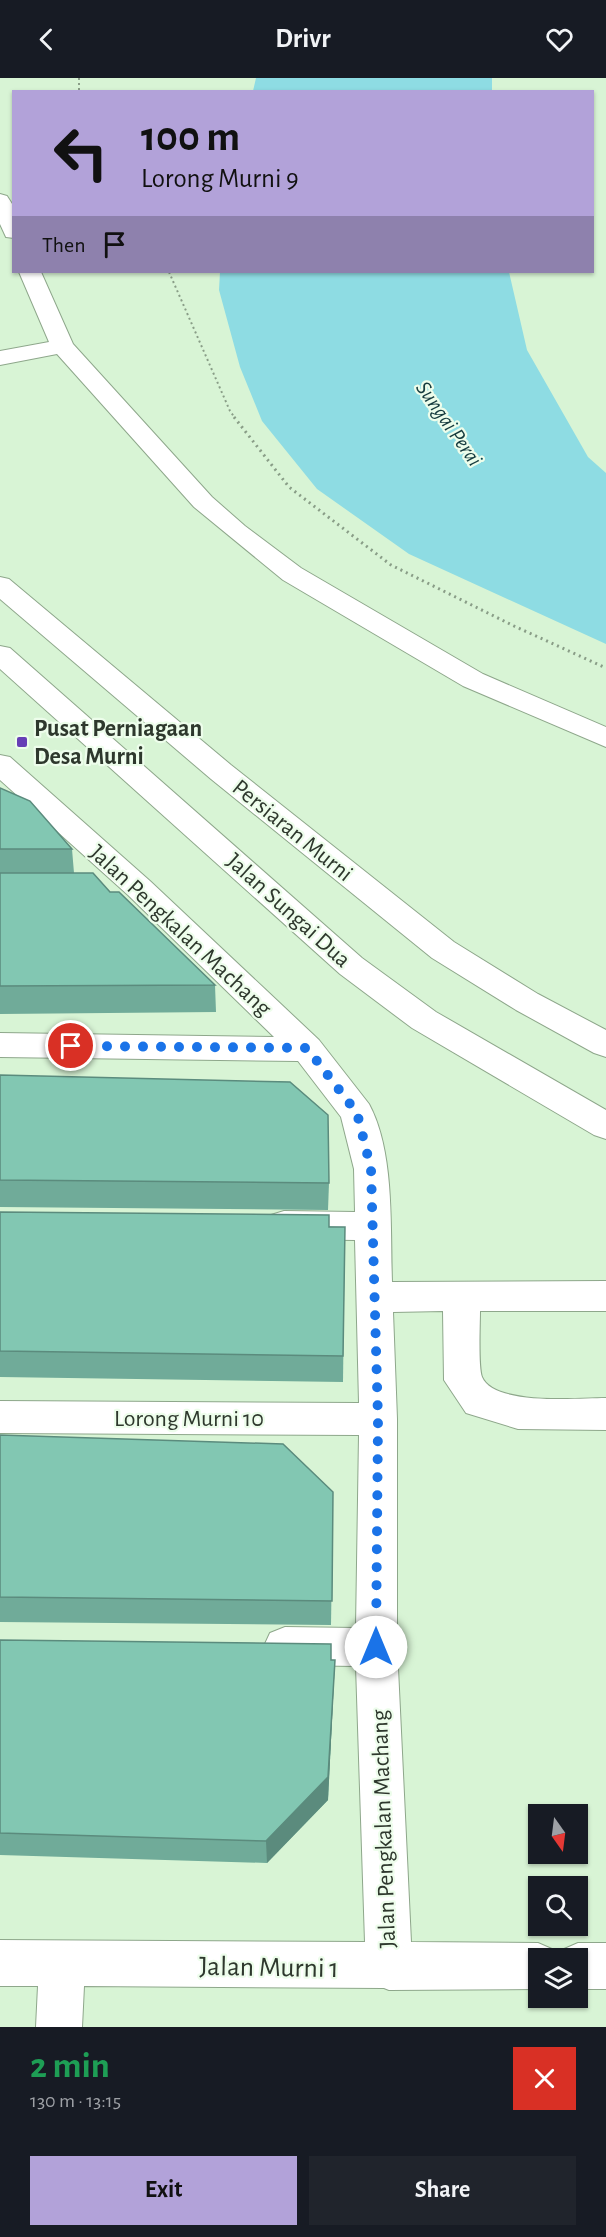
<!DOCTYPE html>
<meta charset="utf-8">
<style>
body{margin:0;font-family:"Alegreya Sans",sans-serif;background:#20242c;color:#f1f3f6;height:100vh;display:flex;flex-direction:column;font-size:22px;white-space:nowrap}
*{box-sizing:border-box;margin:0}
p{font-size:20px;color:#9ea1a6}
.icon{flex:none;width:33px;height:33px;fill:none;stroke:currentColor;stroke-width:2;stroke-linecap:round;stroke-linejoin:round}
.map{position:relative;height:1949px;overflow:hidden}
.details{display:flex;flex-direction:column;background:#171b24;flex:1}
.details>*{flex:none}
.top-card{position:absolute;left:12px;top:12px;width:582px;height:183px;border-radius:0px;box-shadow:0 2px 4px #0004;background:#b2a2d9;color:#111;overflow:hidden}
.needle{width:39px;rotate:166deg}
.buttons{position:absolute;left:528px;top:1726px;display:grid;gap:12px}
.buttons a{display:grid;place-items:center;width:60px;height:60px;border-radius:0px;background:#171b24;box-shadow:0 2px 4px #0004;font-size:30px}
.pin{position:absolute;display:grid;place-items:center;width:51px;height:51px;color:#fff;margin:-26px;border:3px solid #fff;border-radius:50%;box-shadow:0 2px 6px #0007}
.me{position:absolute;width:66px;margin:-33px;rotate:0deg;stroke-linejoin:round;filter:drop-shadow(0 0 4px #0008)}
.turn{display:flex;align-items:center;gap:21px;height:126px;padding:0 30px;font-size:27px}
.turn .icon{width:78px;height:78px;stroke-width:2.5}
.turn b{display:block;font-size:42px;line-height:51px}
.then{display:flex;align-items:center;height:57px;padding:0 30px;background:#0003;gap:12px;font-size:22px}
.round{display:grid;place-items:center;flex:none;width:63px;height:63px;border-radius:0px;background:#20242c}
.overview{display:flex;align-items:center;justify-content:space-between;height:102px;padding:0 30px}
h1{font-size:36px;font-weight:700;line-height:45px;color:#1e9e55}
.button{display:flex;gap:12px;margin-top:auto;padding:12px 30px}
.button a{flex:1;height:69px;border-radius:0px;background:#b2a2d9;color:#111;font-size:24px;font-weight:700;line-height:69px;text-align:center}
.button a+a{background:#20242c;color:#f1f3f6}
header{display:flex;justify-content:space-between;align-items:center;height:78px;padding:0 30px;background:#171b24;font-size:27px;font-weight:700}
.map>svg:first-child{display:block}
.water{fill:#8edce3}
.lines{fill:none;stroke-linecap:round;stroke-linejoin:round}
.minor-casing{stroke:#8ea78b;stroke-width:2}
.major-casing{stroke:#8ea78b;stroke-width:2}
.path-far1{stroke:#899d87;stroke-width:2;stroke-dasharray:2 3;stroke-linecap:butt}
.path{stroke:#899d87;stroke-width:3;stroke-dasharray:2 4;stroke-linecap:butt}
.minor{fill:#fff;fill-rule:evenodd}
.major{fill:#fff;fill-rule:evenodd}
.wall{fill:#70ab99}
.shaded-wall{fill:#5b8b7d}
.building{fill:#82c7b2;stroke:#5b8b7d;stroke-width:1.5}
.route{stroke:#1a73e8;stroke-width:10;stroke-dasharray:0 18}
.poi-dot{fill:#663eb6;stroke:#edfdeb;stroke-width:2}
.labels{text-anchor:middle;stroke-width:4.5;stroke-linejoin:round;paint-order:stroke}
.far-water-label{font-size:22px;font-style:italic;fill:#153b3e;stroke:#edfdeb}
.poi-label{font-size:24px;font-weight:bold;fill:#2e382d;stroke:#edfdeb;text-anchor:start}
.street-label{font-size:24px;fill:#2e382d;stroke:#edfdeb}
.near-street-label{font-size:28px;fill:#2e382d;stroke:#edfdeb}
</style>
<header><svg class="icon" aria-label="back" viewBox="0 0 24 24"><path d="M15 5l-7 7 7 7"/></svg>Drivr<svg class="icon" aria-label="heart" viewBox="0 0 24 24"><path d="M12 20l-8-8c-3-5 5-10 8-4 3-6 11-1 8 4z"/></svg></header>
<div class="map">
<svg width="606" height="1949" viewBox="0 0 606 1949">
<rect width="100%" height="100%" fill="#d8f4d5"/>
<g class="water">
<polygon points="256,0 492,0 492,13 253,13"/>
<polygon points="220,194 509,194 527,272 588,379 606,395 606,566 409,476 317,411 262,343 240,289 219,212"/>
</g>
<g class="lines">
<g class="minor-casing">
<g id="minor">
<polygon points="0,116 7,118 14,129 14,160 6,159 0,146"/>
<polygon points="19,194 41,194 73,266 212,419 245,448 301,490 483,596 606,649 606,669 463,608 283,502 194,429 57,276 0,287 0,273 49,264"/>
<polygon points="0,499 9,501 231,687 454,864 538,916 606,952 606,979 594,975 516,932 432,880 211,701 0,521"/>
<path d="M0,677L10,679L150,803L267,913L319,962L369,1026C395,1074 390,1150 392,1204L606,1203V1233H480C480,1247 478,1288 482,1299C494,1328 578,1320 606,1320V1352L518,1351L466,1335L444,1302L443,1233L393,1234L397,1341V1569L411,1864L538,1865L554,1872L558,1881L562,1872L578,1865H606V1911H578V1881H538V1911L389,1912L384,1910L84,1908L82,1949H36L38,1908H0V1862L365,1864L356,1588L285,1587L270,1581L264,1568L270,1555L285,1549L356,1550L359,1357L0,1355V1323L359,1325L355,1162L284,1161L271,1157L266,1147L271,1137L284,1133L355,1134L354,1091L341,1039L298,983L0,979V955L274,959L128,817L0,702Z"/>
</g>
</g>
<g class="major-casing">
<polygon id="major" points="0,568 10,570 362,880 436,934 606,1032 606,1061 594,1057 412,950 340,896 0,591"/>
</g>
<g class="path-far1">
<polyline points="79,0 79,14"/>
<polyline points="169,194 230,333 235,340"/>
</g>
<polyline class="path" points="234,339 289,409 391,487 514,548 606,590"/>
<use href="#minor" class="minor"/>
<use href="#major" class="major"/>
</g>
<g class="wall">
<polygon points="0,710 72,771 74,795 110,814 215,907 216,934 0,936"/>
<polygon points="0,997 329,1105 328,1132 0,1129"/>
<polygon points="0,1134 345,1149 343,1304 0,1299"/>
<polygon points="0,1357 333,1414 331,1547 0,1544"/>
<polygon points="0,1562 335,1582 328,1722 267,1785 0,1777"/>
</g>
<polygon class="shaded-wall" points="335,1582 328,1722 267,1785 266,1763"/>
<g class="building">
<polygon points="0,710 30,723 72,771 0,771"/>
<polygon points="0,795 93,795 110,814 119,814 215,907 0,908"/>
<polygon points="0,997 290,1004 328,1037 329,1105 0,1102"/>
<polygon points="0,1134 329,1137 329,1149 345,1149 343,1278 0,1273"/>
<polygon points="0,1357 283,1366 333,1414 332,1523 0,1519"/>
<polygon points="0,1562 331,1566 331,1582 335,1582 328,1699 266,1763 0,1755"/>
</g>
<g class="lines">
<polyline class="route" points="71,968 307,970 357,1035 371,1091 378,1341 376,1569"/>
</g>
<rect class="poi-dot" x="16" y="658" width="12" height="12" rx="3"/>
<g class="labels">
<g class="far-water-label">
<text transform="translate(450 345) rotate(55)" y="8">Sungai Perai</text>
</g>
<g class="poi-label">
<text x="34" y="658">Pusat Perniagaan<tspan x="34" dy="28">Desa Murni</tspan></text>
</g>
<g class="street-label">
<text transform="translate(293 752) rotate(39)" y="8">Persiaran Murni</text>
<text transform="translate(289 832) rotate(42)" y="8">Jalan Sungai Dua</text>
<text transform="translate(181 852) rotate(43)" y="8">Jalan Pengkalan Machang</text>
<text x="189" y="1348">Lorong Murni 10</text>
<text transform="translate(383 1751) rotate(-92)" y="8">Jalan Pengkalan Machang</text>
</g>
<g class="near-street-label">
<text transform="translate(269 1888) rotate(1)" y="10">Jalan Murni 1</text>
</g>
</g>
</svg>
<div class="buttons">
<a><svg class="needle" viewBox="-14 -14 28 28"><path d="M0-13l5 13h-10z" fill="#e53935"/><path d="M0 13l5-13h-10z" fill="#9ea1a6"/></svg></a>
<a><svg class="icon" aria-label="search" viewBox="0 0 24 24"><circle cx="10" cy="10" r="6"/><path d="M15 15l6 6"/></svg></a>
<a><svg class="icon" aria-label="layers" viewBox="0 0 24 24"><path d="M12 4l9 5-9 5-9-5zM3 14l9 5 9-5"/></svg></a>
</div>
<div class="pin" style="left:71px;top:968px;background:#d93025"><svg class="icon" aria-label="arrive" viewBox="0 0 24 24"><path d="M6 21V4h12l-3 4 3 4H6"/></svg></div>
<svg class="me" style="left:376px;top:1569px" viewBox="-20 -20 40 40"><circle r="19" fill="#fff"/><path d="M0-13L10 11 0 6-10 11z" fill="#1a73e8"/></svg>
<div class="top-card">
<div class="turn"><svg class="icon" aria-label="left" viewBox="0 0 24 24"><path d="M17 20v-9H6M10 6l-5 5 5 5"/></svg><div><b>100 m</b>Lorong Murni 9</div></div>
<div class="then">Then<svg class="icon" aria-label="arrive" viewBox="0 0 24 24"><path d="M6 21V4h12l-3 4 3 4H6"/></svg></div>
</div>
</div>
<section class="details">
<div class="overview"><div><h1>2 min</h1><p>130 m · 13:15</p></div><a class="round" style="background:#d93025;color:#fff"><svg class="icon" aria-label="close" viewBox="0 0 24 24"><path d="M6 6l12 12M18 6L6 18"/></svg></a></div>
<div class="button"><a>Exit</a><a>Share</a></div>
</section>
